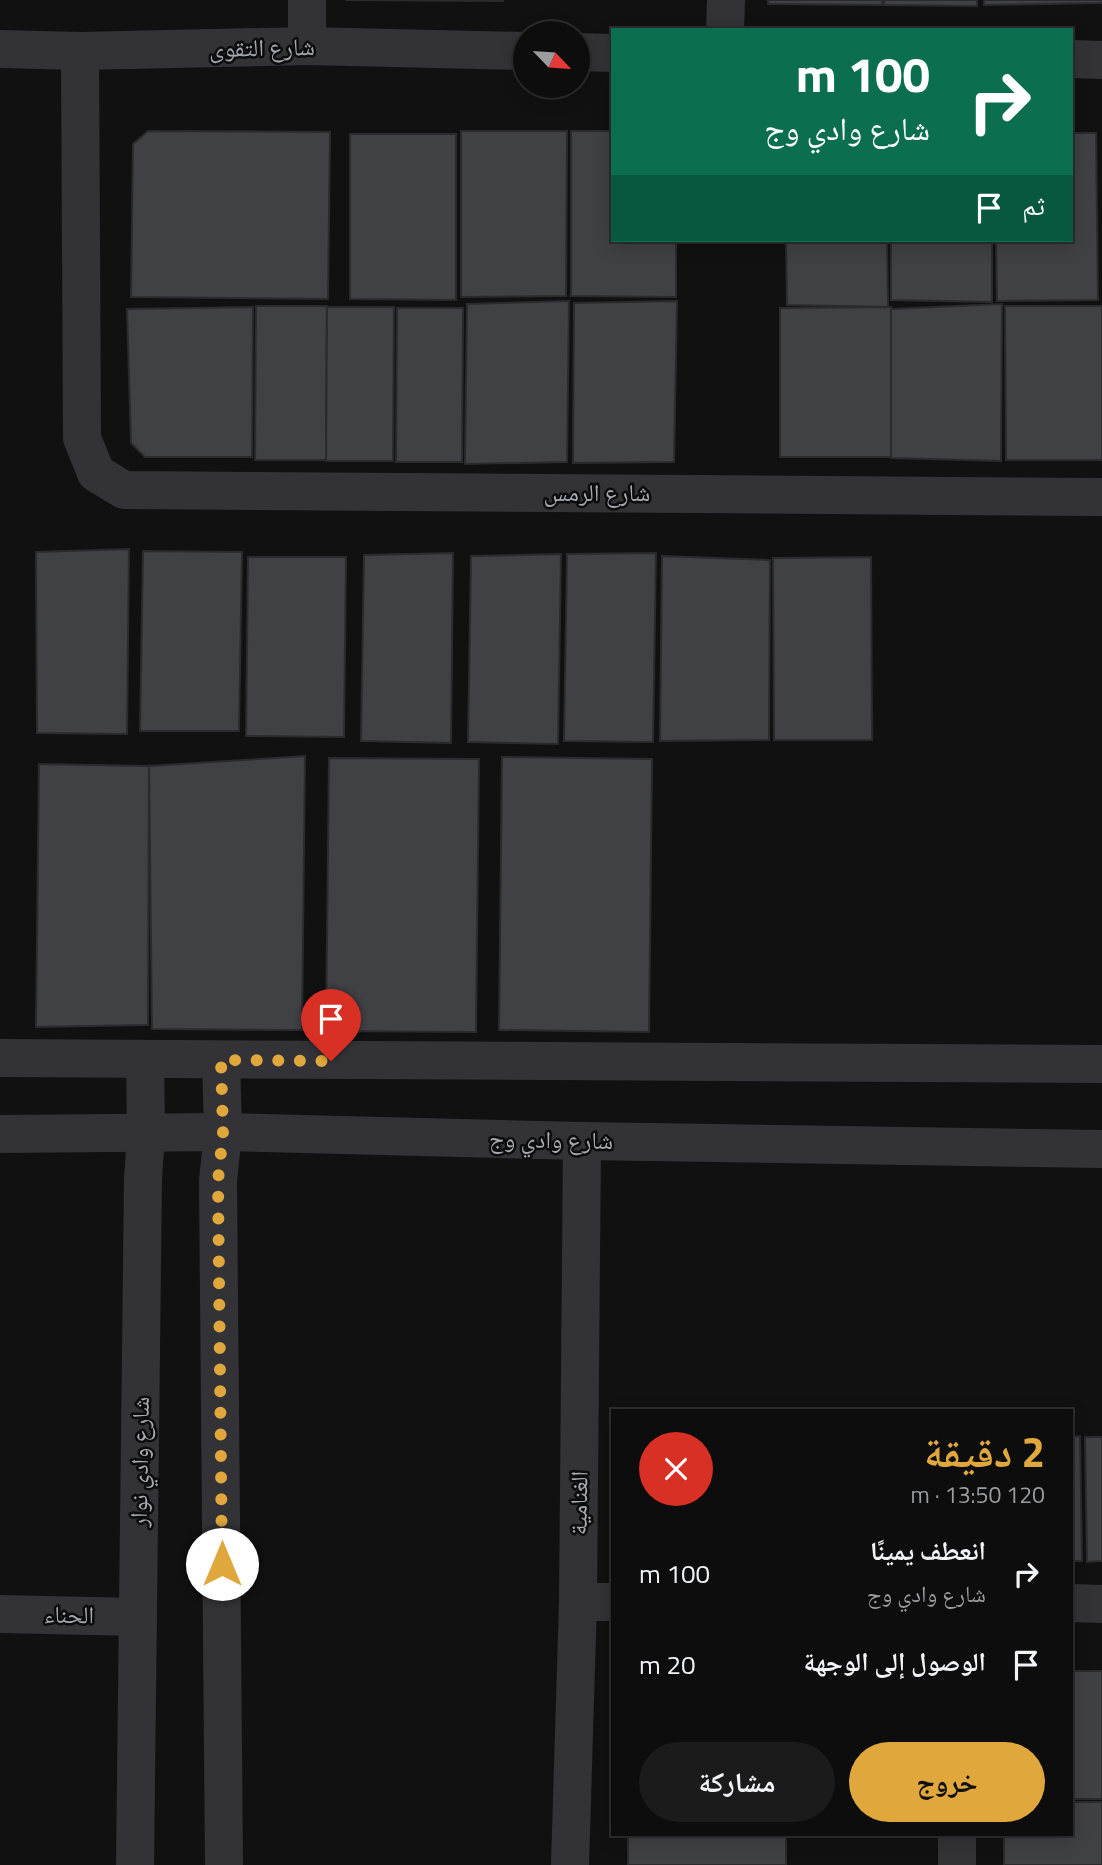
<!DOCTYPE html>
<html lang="ar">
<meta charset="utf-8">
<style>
body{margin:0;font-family:"Titillium Web","Noto Naskh Arabic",sans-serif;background:#1b1b1c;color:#f1f3f6;direction:rtl;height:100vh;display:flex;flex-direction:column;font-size:26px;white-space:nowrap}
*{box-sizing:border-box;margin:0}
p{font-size:23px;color:#9a9c9e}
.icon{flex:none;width:38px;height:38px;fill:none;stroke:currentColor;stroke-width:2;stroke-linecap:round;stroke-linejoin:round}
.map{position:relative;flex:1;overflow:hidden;direction:ltr}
.drawer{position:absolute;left:611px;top:1409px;width:462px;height:427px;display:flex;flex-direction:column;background:#0d0d0e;border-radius:0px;box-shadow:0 4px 18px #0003,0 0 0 2px #2d2d2e;direction:rtl}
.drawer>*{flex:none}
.hud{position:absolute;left:611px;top:28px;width:462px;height:214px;border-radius:0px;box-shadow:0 4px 18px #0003,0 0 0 2px #2d2d2e;direction:rtl;background:#0b6e4f;color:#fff;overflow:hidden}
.needle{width:46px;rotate:115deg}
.tools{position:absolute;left:513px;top:21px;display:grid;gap:14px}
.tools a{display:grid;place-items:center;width:77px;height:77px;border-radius:50%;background:#0d0d0e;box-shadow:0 4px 18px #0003,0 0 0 2px #2d2d2e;font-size:35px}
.pin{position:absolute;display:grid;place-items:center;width:60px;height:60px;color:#fff;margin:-72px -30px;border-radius:50% 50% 50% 0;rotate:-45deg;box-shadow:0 0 7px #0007}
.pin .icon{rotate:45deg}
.me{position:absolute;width:77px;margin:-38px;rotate:0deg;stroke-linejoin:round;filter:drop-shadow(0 0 5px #0008)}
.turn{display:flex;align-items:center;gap:24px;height:147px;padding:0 28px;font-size:32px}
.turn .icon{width:91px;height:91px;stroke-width:2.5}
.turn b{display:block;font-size:49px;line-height:60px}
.then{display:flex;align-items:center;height:66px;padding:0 28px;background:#0003;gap:14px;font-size:26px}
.round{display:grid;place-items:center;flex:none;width:74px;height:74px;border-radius:37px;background:#1b1b1c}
.summary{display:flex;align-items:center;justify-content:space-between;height:119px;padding:0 28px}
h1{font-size:42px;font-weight:700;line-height:52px;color:#e0a83c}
.button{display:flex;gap:14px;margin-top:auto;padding:14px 28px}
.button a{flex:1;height:80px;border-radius:42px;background:#e0a83c;color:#111;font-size:28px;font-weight:700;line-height:80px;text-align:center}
.button a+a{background:#1b1b1c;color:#f1f3f6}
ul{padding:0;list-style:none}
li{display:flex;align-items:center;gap:21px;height:91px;padding:0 28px}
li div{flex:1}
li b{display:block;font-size:26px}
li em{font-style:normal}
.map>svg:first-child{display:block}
.building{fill:#404145;stroke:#2b2b2e;stroke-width:2}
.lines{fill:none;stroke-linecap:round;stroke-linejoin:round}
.minor{stroke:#333337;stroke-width:38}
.route{stroke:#e0a83c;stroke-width:12;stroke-dasharray:0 21.6}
.labels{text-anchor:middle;stroke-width:5;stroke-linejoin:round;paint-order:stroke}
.street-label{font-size:24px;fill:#a4a8b2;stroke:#0c0c0d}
</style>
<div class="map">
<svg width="1102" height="1865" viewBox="0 0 1102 1865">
<rect width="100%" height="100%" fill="#111112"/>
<g class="building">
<polygon points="346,0 503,0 503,1"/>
<polygon points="768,0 882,0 882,5 768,4"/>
<polygon points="884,0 977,0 977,6 884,5"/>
<polygon points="984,0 1102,0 1102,3 984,5"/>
<polygon points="148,131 330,132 328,299 131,297 133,144"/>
<polygon points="461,131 567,131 566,296 461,297"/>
<polygon points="571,131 612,131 612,240 676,240 676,297 571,296"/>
<polygon points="1071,133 1096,133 1098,300 997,301 996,240 1071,240"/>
<polygon points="350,134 456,134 456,300 350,299"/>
<polygon points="786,240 887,240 888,307 787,305"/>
<polygon points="891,240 992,240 992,302 891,300"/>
<polygon points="569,301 567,462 465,464 467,304"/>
<polygon points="677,301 674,462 573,463 574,303"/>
<polygon points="1002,304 1001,461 891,458 891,309"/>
<polygon points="256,306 327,306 326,460 255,460"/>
<polygon points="1005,306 1102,306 1102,460 1006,460"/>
<polygon points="253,307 252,457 145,457 131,443 127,309"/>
<polygon points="327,307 394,307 393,461 326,461"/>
<polygon points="891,307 891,457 780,457 780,308"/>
<polygon points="397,308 463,308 462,462 396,462"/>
<polygon points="129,549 127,734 37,733 36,552"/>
<polygon points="143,551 242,552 239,731 140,731"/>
<polygon points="453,553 451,743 361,741 364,555"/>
<polygon points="656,553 653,742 564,741 567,554"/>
<polygon points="561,554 558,744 468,742 471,556"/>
<polygon points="662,556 770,560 769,740 660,741"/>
<polygon points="248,557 346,557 344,737 246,736"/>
<polygon points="871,557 872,740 774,740 773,558"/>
<polygon points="305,756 302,1030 152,1029 149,766"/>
<polygon points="502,757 652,759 649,1032 499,1030"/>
<polygon points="329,758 479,759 476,1032 326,1031"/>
<polygon points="39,764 149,766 148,1025 36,1027"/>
<polygon points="1080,1436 1082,1561 1071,1561 1071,1437"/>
<polygon points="1085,1437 1102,1437 1102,1561 1087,1562"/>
<rect x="1071" y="1671" width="31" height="128"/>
<polygon points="1071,1802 1102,1802 1102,1865 1004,1865 1004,1834 1071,1834"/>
<rect x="628" y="1834" width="158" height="31"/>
</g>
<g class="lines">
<g class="minor">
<polyline points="725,30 726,0"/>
<polyline points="307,46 307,0"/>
<polyline points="0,49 80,51 307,46 525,51"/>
<polyline points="80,51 82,438 96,473 124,490 1102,497"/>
<polyline points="578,52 612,53"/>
<polyline points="1071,59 1102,60"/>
<polyline points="0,1058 1102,1064"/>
<polyline points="221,1060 223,1132 218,1181 224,1865"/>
<polyline points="0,1134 223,1132 582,1141 1102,1149"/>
<polyline points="578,1602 612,1602"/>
<polyline points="1071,1603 1102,1604"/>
<polyline points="0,1614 138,1617"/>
<polyline points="135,1865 143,1179 146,1134 145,1060"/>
<polyline points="570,1865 578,1602 582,1141"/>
<polyline points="957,1865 957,1834"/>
</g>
</g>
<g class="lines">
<polyline class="route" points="222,1564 218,1181 223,1132 221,1060 331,1061"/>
</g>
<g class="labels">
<g class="street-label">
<text transform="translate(262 48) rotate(-1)" y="8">شارع التقوى</text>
<text x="597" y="501">شارع الرمس</text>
<text transform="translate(551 1140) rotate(1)" y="8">شارع وادي وج</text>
<text transform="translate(140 1462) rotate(-89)" y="8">شارع وادي نوار</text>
<text transform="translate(579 1503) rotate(-89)" y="8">الغنامية</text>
<text transform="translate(69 1615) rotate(1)" y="8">الحناء</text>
</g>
</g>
</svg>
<div class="tools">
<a><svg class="needle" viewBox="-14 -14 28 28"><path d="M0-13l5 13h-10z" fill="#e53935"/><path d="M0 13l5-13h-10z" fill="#9a9c9e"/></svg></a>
</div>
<div class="pin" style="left:331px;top:1061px;background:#d93025"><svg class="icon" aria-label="arrive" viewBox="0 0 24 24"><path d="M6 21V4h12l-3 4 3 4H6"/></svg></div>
<svg class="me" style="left:222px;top:1564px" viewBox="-20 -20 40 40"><circle r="19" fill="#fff"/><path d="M0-13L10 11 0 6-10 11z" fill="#e0a83c"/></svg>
<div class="hud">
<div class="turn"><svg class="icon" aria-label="right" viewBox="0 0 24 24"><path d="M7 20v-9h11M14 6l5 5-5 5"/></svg><div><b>100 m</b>شارع وادي وج</div></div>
<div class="then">ثم<svg class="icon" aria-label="arrive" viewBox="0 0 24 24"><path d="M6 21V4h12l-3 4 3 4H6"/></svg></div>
</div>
<section class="drawer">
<div class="summary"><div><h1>2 دقيقة</h1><p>120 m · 13:50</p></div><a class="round" style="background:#d93025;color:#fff"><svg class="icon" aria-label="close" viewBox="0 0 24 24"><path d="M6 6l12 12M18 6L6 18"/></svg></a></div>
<ul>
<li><svg class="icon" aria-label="right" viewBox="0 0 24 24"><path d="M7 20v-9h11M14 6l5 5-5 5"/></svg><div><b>انعطف يمينًا</b><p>شارع وادي وج</p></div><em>100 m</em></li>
<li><svg class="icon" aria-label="arrive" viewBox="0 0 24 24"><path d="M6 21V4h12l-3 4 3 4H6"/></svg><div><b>الوصول إلى الوجهة</b></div><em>20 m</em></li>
</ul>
<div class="button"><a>خروج</a><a>مشاركة</a></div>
</section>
</div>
